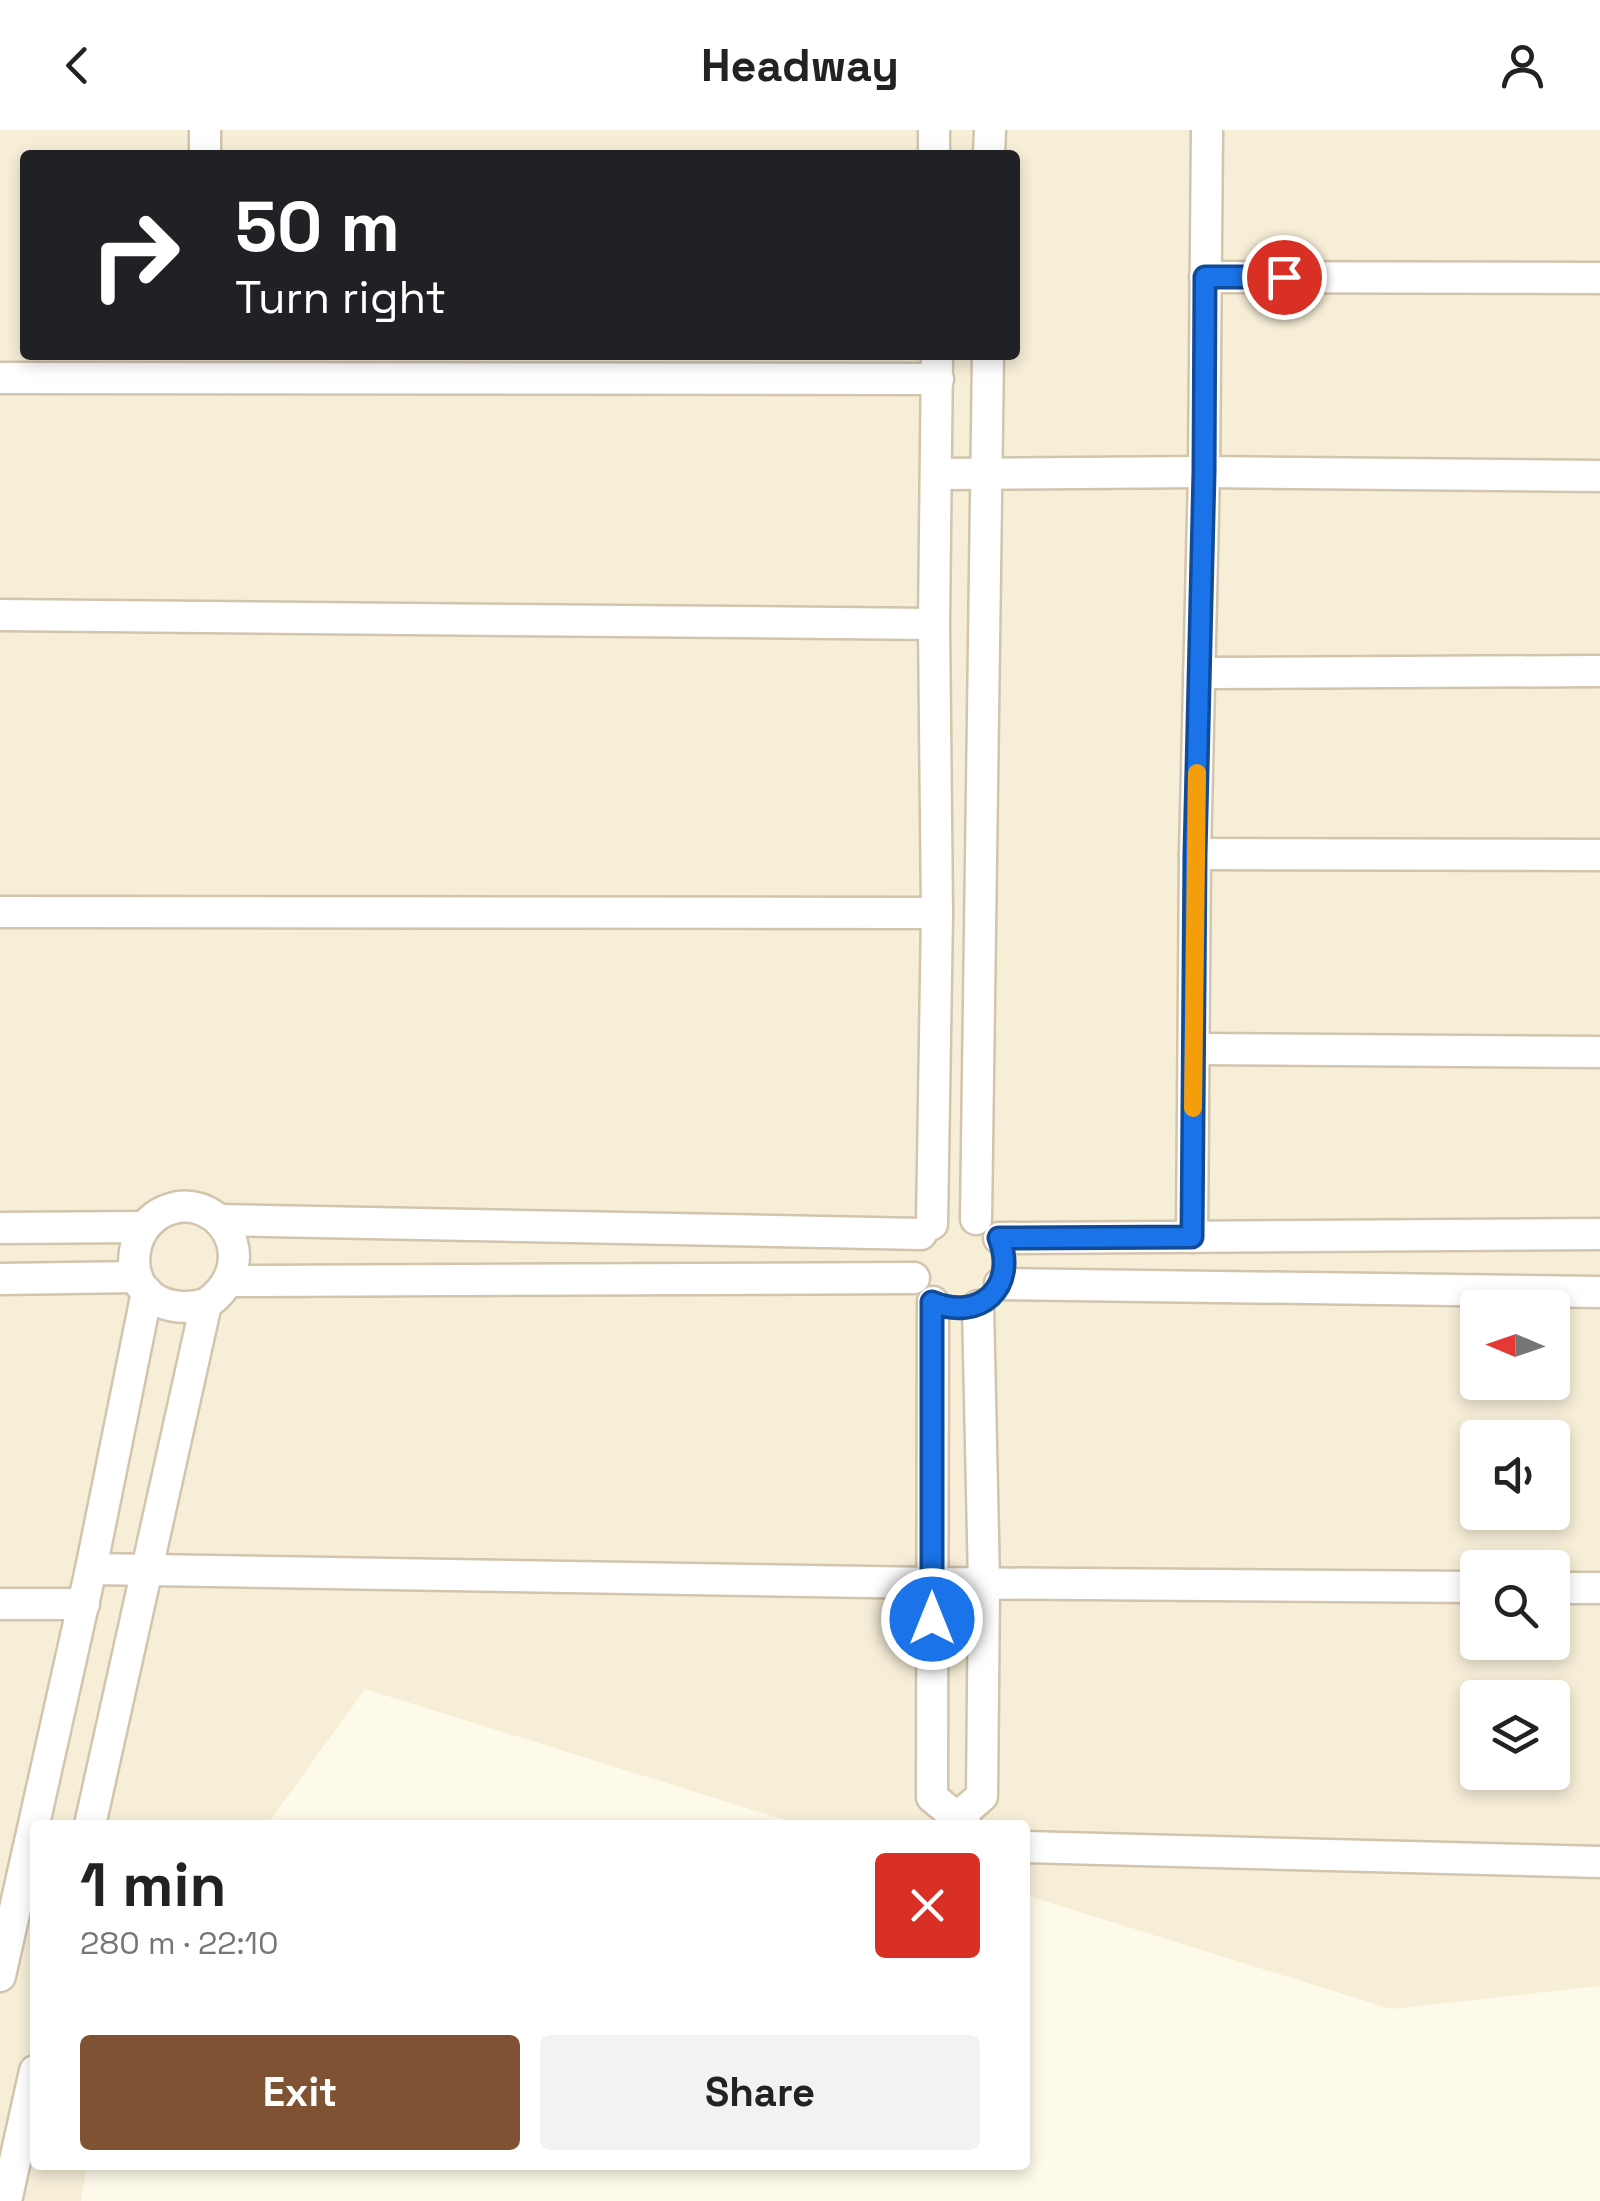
<!DOCTYPE html>
<meta charset="utf-8">
<style>
body{margin:0;font-family:"Space Grotesk",sans-serif;background:#f2f2f2;color:#222;height:100vh;display:flex;flex-direction:column;font-size:38px;white-space:nowrap}
*{box-sizing:border-box;margin:0}
p{font-size:32px;color:#767676}
.icon{flex:none;width:55px;height:55px;fill:none;stroke:currentColor;stroke-width:2;stroke-linecap:round;stroke-linejoin:round}
.map{position:relative;flex:1;overflow:hidden}
.details{position:absolute;left:30px;top:1690px;width:1000px;height:350px;display:flex;flex-direction:column;background:#fff;border-radius:10px;box-shadow:0 5px 15px #0003}
.details>*{flex:none}
.hud{position:absolute;left:20px;top:20px;width:1000px;height:210px;border-radius:10px;box-shadow:0 5px 15px #0003;background:#202124;color:#fff;overflow:hidden}
.needle{width:65px;rotate:272deg}
.buttons{position:absolute;left:1460px;top:1160px;display:grid;gap:20px}
.buttons a{display:grid;place-items:center;width:110px;height:110px;border-radius:10px;background:#fff;box-shadow:0 5px 15px #0003;font-size:50px}
.pin{position:absolute;display:grid;place-items:center;width:85px;height:85px;color:#fff;margin:-42px;border:5px solid #fff;border-radius:50%;box-shadow:0 2px 10px #0007}
.me{position:absolute;width:110px;margin:-55px;rotate:0deg;stroke-linejoin:round;filter:drop-shadow(0 0 8px #0008)}
.turn{display:flex;align-items:center;gap:35px;height:210px;padding:0 50px;font-size:45px}
.turn .icon{width:130px;height:130px;stroke-width:2.5}
.turn b{display:block;font-size:70px;line-height:85px}
.round{display:grid;place-items:center;flex:none;width:105px;height:105px;border-radius:10px;background:#f2f2f2}
.summary{display:flex;align-items:center;justify-content:space-between;height:170px;padding:0 50px}
h1{font-size:60px;font-weight:700;line-height:75px}
.button{display:flex;gap:20px;margin-top:auto;padding:20px 50px}
.button a{flex:1;height:115px;border-radius:10px;background:#7f5233;color:#fff;font-size:40px;font-weight:700;line-height:115px;text-align:center}
.button a+a{background:#f2f2f2;color:#222}
header{display:flex;justify-content:space-between;align-items:center;height:130px;padding:0 50px;background:#fff;font-size:45px;font-weight:700}
.map>svg:first-child{display:block}
.residential{fill:#f6eed7;fill-rule:evenodd}
.lines{fill:none;stroke-linecap:round;stroke-linejoin:round}
.street-casing{stroke:#d2c4ad;stroke-width:35}
.street{stroke:#fff;stroke-width:30}
.route-casing{stroke:#114b97;stroke-width:25}
.route{stroke:#1a73e8;stroke-width:18}
.slow{stroke:#f59e0b;stroke-width:18}
</style>
<header><svg class="icon" aria-label="back" viewBox="0 0 24 24"><path d="M15 5l-7 7 7 7"/></svg>Headway<svg class="icon" aria-label="person" viewBox="0 0 24 24"><circle cx="12" cy="8" r="4"/><path d="M4 21q1-7 8-7t8 7"/></svg></header>
<div class="map">
<svg width="1600" height="2071" viewBox="0 0 1600 2071">
<rect width="100%" height="100%" fill="#fefaea"/>
<path class="residential" d="M0,0H1600V1856L1391,1879L1025,1765V1695H801L365,1559L267,1695H35V2035H87L81,2071H0ZM25,25H1015V225H25ZM1478,1178H1552V1252H1478ZM1478,1308H1552V1382H1478ZM1478,1438H1552V1512H1478ZM1478,1568H1552V1642H1478Z"/>
<g class="lines">
<g class="street-casing">
<g id="street">
<polyline points="934,0 934,25"/>
<polyline points="205,25 205,0"/>
<polyline points="989,25 990,0"/>
<polyline points="1205,147 1600,148"/>
<polyline points="0,248 938,249"/>
<polyline points="936,344 1204,342 1600,346"/>
<polyline points="0,485 934,494"/>
<polyline points="1199,543 1600,541"/>
<polyline points="1195,724 1600,725"/>
<polyline points="0,782 937,783"/>
<polyline points="1194,919 1600,922"/>
<polyline points="976,1089 988,225"/>
<polyline points="219,1090 921,1104"/>
<polyline points="932,1094 937,783 934,494 937,225"/>
<polyline points="0,1098 144,1097"/>
<polyline points="1192,1107 1195,724 1204,342 1207,0"/>
<polyline points="999,1108 1600,1104"/>
<polyline points="0,1149 137,1147"/>
<polyline points="230,1151 914,1148"/>
<polyline points="1000,1154 1600,1162"/>
<polyline points="933,1172 932,1667 966,1695"/>
<polyline points="91,1439 932,1453 1478,1457"/>
<polyline points="1552,1458 1600,1458"/>
<polyline points="0,1474 84,1474"/>
<polyline points="958,1687 982,1666 984,1453 978,1176"/>
<path d="M90,1695L206,1174C268,1131 215,1052 159,1084C146,1092 137,1106 135,1121C128,1166 169,1185 206,1174"/>
<polyline points="1025,1717 1600,1732"/>
<polyline points="0,1846 91,1439 147,1162"/>
<polyline points="6,2071 35,1941"/>
</g>
</g>
<use href="#street" class="street"/>
</g>
<g class="lines">
<g class="route-casing">
<path id="route" d="M932,1489V1172C980,1192 1018,1157 999,1108L1192,1107L1195,724L1204,342L1205,147H1284"/>
</g>
<use href="#route" class="route"/>
<polyline class="slow" points="1193,978 1197,643"/>
</g>
</svg>
<div class="buttons">
<a><svg class="needle" viewBox="-14 -14 28 28"><path d="M0-13l5 13h-10z" fill="#e53935"/><path d="M0 13l5-13h-10z" fill="#767676"/></svg></a>
<a><svg class="icon" aria-label="sound" viewBox="0 0 24 24"><path d="M4 9h4l5-4v14l-5-4H4zM17 9q2 3 0 6"/></svg></a>
<a><svg class="icon" aria-label="search" viewBox="0 0 24 24"><circle cx="10" cy="10" r="6"/><path d="M15 15l6 6"/></svg></a>
<a><svg class="icon" aria-label="layers" viewBox="0 0 24 24"><path d="M12 4l9 5-9 5-9-5zM3 14l9 5 9-5"/></svg></a>
</div>
<div class="pin" style="left:1284px;top:147px;background:#d93025"><svg class="icon" aria-label="arrive" viewBox="0 0 24 24"><path d="M6 21V4h12l-3 4 3 4H6"/></svg></div>
<svg class="me" style="left:932px;top:1489px" viewBox="-20 -20 40 40"><circle r="17" fill="#1a73e8" stroke="#fff" stroke-width="3"/><path d="M0-11L8 9 0 5-8 9z" fill="#fff"/></svg>
<div class="hud">
<div class="turn"><svg class="icon" aria-label="right" viewBox="0 0 24 24"><path d="M7 20v-9h11M14 6l5 5-5 5"/></svg><div><b>50 m</b>Turn right</div></div>
</div>
<section class="details">
<div class="summary"><div><h1>1 min</h1><p>280 m · 22:10</p></div><a class="round" style="background:#d93025;color:#fff"><svg class="icon" aria-label="close" viewBox="0 0 24 24"><path d="M6 6l12 12M18 6L6 18"/></svg></a></div>
<div class="button"><a>Exit</a><a>Share</a></div>
</section>
</div>
